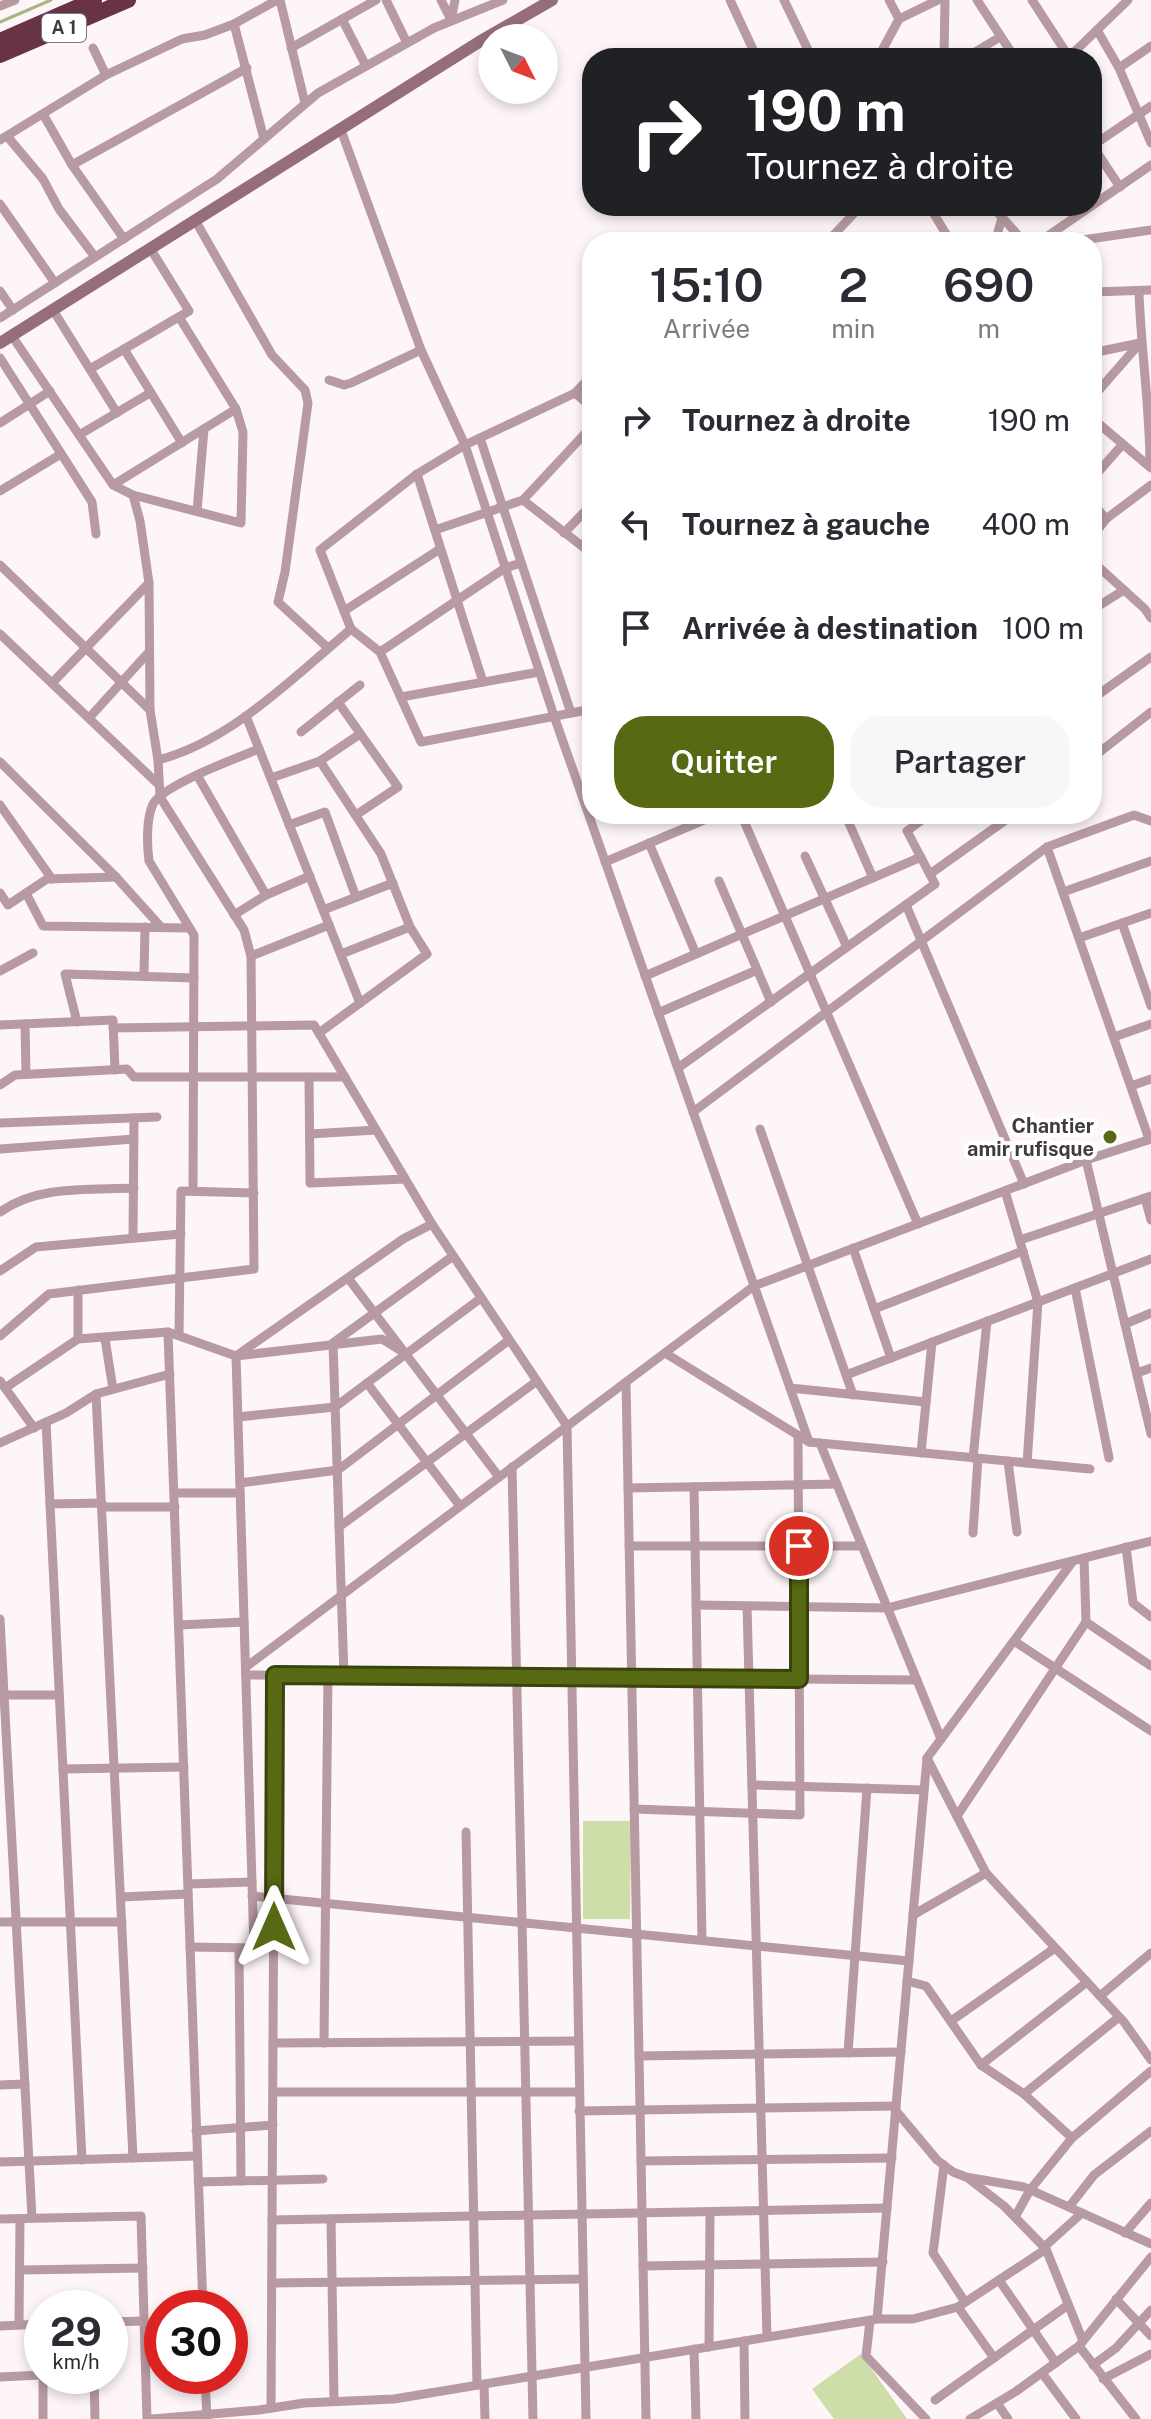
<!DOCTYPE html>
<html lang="fr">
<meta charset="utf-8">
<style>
body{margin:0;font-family:"Public Sans",sans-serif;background:#f7f7f7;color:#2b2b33;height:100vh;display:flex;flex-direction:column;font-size:30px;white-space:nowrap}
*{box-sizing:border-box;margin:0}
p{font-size:26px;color:#7c7c81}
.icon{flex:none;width:44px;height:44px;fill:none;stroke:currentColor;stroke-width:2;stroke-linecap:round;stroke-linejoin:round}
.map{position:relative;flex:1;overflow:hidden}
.details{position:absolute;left:582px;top:232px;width:520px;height:592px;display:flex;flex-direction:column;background:#fff;border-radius:32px;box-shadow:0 4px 12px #0003}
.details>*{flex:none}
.top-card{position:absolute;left:582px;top:48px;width:520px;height:168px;border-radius:32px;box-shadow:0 4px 12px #0003;background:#202124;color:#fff;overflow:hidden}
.needle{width:52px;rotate:132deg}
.buttons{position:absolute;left:478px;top:24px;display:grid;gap:16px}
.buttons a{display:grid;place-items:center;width:80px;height:80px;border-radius:50%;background:#fff;box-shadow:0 4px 12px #0003;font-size:40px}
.speed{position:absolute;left:24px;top:2290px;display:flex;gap:16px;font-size:40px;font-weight:700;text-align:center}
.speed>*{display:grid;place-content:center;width:104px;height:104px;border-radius:50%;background:#fff;box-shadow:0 4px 12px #0003;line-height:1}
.speed small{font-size:20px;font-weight:400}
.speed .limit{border:12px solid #d22;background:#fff;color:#111}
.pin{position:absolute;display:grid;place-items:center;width:68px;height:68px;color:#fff;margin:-34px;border:4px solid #fff;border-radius:50%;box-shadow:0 2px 8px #0007}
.me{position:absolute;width:88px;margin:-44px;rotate:0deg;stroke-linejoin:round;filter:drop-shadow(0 0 6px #0008)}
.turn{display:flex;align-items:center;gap:28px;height:168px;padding:0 32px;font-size:36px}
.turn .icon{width:104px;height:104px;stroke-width:2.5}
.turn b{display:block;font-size:56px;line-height:68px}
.eta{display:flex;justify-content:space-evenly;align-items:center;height:136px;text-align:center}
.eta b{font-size:48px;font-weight:600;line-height:56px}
.cta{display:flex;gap:16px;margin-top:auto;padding:16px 32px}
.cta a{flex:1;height:92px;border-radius:32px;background:#586914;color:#fff;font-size:32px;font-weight:600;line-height:92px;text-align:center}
.cta a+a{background:#f7f7f7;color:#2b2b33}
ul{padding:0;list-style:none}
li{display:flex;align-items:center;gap:24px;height:104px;padding:0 32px}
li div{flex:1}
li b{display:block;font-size:30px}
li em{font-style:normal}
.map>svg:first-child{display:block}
.green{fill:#cedea8}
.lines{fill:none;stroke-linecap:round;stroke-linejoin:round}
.stream{stroke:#a7b77e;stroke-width:3}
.street{stroke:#b79aa2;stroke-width:9}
.secondary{stroke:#966e79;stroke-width:12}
.highway{stroke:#683344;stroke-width:16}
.route-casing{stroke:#39440d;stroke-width:20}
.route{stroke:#586914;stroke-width:14}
.poi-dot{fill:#586914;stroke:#fff;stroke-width:3}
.labels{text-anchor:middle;stroke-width:8;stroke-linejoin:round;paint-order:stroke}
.shield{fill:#fff;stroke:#7b7677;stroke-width:2}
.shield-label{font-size:18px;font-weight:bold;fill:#423b3d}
.poi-label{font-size:20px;font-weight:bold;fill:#423b3d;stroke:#fff;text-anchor:end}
</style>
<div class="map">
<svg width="1151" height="2419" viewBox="0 0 1151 2419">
<rect width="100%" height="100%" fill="#fdf5f7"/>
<g class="green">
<polygon points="583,1821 631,1821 630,1919 583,1919"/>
<polygon points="861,2354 907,2419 834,2419 812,2389"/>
</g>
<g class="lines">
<polyline class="stream" points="0,22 51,0"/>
<g class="street">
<polyline points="280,0 305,103"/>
<polyline points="386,0 407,43"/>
<polyline points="441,0 451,20"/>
<polyline points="730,0 757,58"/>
<polyline points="784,0 812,58"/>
<polyline points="889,0 899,19"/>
<polyline points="977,0 1015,58"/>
<polyline points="1032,0 1069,57"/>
<polyline points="0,6 15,0"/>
<polyline points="342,19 366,66"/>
<polyline points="451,20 455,0"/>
<polyline points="234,24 264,139"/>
<polyline points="1097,30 1119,68 1151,143"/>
<polyline points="93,48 106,75"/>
<polyline points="291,48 376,0"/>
<polyline points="878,58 899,19 938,0"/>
<polyline points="944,58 945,0"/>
<polyline points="965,58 1000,37"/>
<polyline points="1068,58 1128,0"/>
<polyline points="1119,68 1151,46"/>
<polyline points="43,114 72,165 124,239"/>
<polyline points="341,130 421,350 465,445 554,716 809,1442"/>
<polyline points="7,136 43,179 59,209 95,257"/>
<polyline points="0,140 106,75 182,39 205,35 234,24 277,0"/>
<polyline points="1092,145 1120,187"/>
<polyline points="1092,146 1151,106"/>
<polyline points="72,165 247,68"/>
<polyline points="0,204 55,283"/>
<polyline points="929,206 951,242"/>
<polyline points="992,206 1024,242"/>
<polyline points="195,220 272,355 305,390 308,403 285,572 278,602 328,648"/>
<polyline points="891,237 894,242"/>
<polyline points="827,242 861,206"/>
<polyline points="995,242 1002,218"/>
<polyline points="1039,242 1151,165"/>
<polyline points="1069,242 1151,230"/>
<polyline points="0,291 13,310"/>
<polyline points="1092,292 1151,290"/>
<path d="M1139,292C1141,351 1150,408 1150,466"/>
<polyline points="53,310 117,413"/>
<polyline points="0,318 217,179 318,93 434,28 503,0"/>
<polyline points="12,336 113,485 133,495 241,523 243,432 236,409 179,317"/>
<polyline points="124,349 182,443"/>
<polyline points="1092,353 1140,343"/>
<polyline points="0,358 92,502 96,534"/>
<polyline points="90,369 189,311 150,248"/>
<polyline points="592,375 575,393 465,445 417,474 320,550 351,629 380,652 421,742 592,709"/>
<polyline points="329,380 344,385 351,383 421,350"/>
<polyline points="575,393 592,408"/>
<polyline points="1092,398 1140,343"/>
<polyline points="1092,418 1151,468"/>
<polyline points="0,423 50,391"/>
<polyline points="79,435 150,393"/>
<polyline points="480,438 571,713"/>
<polyline points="417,474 483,682"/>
<polyline points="1092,479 1122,445"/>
<polyline points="113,485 236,409"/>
<polyline points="0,491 61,454"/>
<polyline points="1092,495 1097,508 1106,519"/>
<polyline points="523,500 592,554"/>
<polyline points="197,511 204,429"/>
<polyline points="435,530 523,500 592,426"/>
<polyline points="564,533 592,504"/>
<polyline points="1092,537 1106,519 1151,485"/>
<polyline points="1092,561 1145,609 1151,618"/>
<polyline points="0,565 150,710"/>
<polyline points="1092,610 1124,590"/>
<polyline points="344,611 440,549"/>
<polyline points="0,634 157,783"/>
<polyline points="380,652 505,568 521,563"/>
<polyline points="52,683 149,583"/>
<polyline points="401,697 539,672"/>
<polyline points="1092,699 1151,657"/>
<polyline points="338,702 398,787 356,815"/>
<polyline points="246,716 360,1003"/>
<polyline points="89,718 148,653"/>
<polyline points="301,732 360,685"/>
<polyline points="1092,733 1101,751"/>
<polyline points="1092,758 1151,712"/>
<path d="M158,760C230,742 295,676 351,629"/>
<polyline points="0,762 116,877 161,927"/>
<polyline points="197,775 266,895"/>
<polyline points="271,778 320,761 360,734"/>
<polyline points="0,805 52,879"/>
<polyline points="741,814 918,1224"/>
<polyline points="845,814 873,878"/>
<polyline points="909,814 914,825"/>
<polyline points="289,825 325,812 356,897"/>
<polyline points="649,843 696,954"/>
<polyline points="1047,847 1149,1139"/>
<polyline points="805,856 847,947"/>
<polyline points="605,862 718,814"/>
<polyline points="930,874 1014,814"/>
<polyline points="719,881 771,1002"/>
<polyline points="1063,892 1151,861"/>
<polyline points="0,893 8,905 47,879 116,877"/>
<polyline points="26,893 43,926 188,928"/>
<polyline points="906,905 1024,1184"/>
<polyline points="323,910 393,883"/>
<polyline points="234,915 266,895 310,876"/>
<polyline points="1122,923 1151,1006"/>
<polyline points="1079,938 1151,913"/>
<polyline points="341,954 410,927"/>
<polyline points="251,956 329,925"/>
<polyline points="0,971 33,953"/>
<polyline points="144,976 145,927"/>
<polyline points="645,976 921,857"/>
<polyline points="658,1013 757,970"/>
<polyline points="77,1022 65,974 194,978"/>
<polyline points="25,1024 26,1074"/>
<polyline points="0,1025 113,1020 115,1070"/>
<polyline points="113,1028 314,1025 432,1224 567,1426 586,2419"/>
<polyline points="319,1033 427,954 410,927 381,854 320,761"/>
<polyline points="1114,1037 1151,1024"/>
<polyline points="678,1068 935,884 907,831 930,814"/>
<polyline points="309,1077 310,1183 405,1179"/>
<polyline points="0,1085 15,1075 127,1069 134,1077 345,1077"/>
<polyline points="1131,1086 1151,1079"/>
<polyline points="693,1112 1047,847 1134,815 1151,821"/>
<polyline points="0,1123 157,1117"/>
<polyline points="760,1129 853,1395"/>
<polyline points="310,1134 376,1130"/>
<polyline points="0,1149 134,1139"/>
<polyline points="1086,1160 1151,1434"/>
<path d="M193,1191L194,935L149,861C147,846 146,819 153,804C163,785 237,758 259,749"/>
<polyline points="1005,1191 1038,1302 1027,1463"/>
<polyline points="1145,1198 1151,1220"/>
<path d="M0,1212C38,1185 88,1190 134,1188"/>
<polyline points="133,1237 134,1118"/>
<polyline points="1020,1240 1151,1196"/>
<polyline points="853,1248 891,1358"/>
<polyline points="0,1271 36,1247 181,1234"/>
<polyline points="348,1278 499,1477"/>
<polyline points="1075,1288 1109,1458"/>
<polyline points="78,1290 78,1339"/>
<polyline points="874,1309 1023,1251"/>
<polyline points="1125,1324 1151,1313"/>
<polyline points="168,1332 203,2308"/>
<polyline points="179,1335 181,1191 254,1193"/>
<polyline points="0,1336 49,1294 254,1269 251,956 244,930 160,797 158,760 150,710 149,583 140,521 133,495"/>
<polyline points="105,1339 113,1389"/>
<polyline points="665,1353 809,1442 1090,1469"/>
<polyline points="239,1354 403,1239 432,1224"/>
<polyline points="1137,1373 1151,1368"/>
<polyline points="846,1375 1151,1259"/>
<polyline points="0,1381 34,1428"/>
<polyline points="626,1382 646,2419"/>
<polyline points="367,1383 460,1506"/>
<polyline points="5,1388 78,1339 168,1332 236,1356 382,1339 406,1354"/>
<polyline points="790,1388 926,1402"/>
<polyline points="96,1394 133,2158"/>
<polyline points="238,1417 335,1407 481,1298"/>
<polyline points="46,1422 82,2160"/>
<polyline points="0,1443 66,1413 96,1394 170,1374"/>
<polyline points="820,1443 941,1739"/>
<polyline points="921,1453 932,1342"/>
<polyline points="973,1458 987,1321"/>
<polyline points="1008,1461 1017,1532"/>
<polyline points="512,1467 533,2419"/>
<polyline points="240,1483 338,1470 509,1340"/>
<polyline points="694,1487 702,1940"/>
<polyline points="628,1488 837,1484"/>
<polyline points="175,1493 240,1493"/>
<polyline points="50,1504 102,1503"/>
<polyline points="102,1507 175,1507"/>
<polyline points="339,1527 537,1381"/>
<polyline points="973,1533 978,1458"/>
<polyline points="629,1546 862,1546"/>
<polyline points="1126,1547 1133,1603 1151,1617"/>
<polyline points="696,1605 887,1608 1151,1541"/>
<polyline points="747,1606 767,2337"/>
<polyline points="0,1619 32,2218"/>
<polyline points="1086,1622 1151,1666"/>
<polyline points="179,1625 244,1622"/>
<polyline points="1014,1641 1151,1731"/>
<polyline points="246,1667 754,1286 1086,1160 1151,1139"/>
<polyline points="246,1675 917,1680"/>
<polyline points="344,1676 333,1343 453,1256"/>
<polyline points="0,1695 59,1695"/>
<polyline points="927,1758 986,1873 1124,2022 1151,2060"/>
<polyline points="63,1769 184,1767"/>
<polyline points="752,1785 924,1790"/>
<polyline points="634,1809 800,1815 798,1435"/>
<polyline points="957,1816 1086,1622 1084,1558"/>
<polyline points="466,1832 477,2385"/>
<polyline points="188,1884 252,1882"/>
<polyline points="252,1896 909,1961"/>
<polyline points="121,1897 188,1894"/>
<polyline points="913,1915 986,1873"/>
<polyline points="0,1922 122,1922"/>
<polyline points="190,1947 254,1948 236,1356"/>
<polyline points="239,1948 241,2181"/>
<polyline points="907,1981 926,1986 981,2065 1024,2094 1072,2138"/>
<polyline points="1100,1996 1151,1953"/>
<polyline points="951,2021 1055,1948"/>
<polyline points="273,2043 578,2041"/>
<polyline points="324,2043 328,1675"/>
<polyline points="848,2053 867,1788"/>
<polyline points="639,2056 901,2052"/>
<polyline points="981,2065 1087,1982"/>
<polyline points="0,2085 25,2084"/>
<polyline points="273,2092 579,2092"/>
<polyline points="1024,2094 1119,2017"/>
<polyline points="579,2111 896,2106"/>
<polyline points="896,2111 937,2160 953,2172 966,2177 1024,2187 1151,2244"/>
<polyline points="196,2131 273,2125"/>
<polyline points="641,2161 892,2158"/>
<polyline points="0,2162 197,2156"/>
<polyline points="944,2165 933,2253 965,2302"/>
<polyline points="969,2179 1004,2206 1046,2249 1083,2341"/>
<polyline points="198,2182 323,2179"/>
<polyline points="1069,2207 1094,2175 1151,2131"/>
<polyline points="1015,2217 1030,2190 1072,2138 1151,2071"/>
<polyline points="0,2219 141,2216 147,2419"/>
<polyline points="331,2219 334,2401"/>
<polyline points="272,2220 887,2208"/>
<polyline points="1125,2233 1151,2203"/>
<polyline points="1044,2247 1082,2213"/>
<polyline points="643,2266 883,2262"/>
<polyline points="20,2270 143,2268"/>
<polyline points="999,2280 1056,2363"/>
<polyline points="272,2283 583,2279"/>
<polyline points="1116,2299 1151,2336"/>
<polyline points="958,2307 994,2358"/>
<polyline points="877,2319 927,1758 1073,1561"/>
<polyline points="870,2321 866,2356 926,2419"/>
<polyline points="110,2322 144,2321"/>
<polyline points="19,2325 20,2219"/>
<polyline points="0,2326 42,2324"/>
<polyline points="744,2341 745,2419"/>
<polyline points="1079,2346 1136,2419"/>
<polyline points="709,2347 710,2212"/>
<polyline points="694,2349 696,2419"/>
<polyline points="1093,2365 1116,2348 1151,2310"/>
<polyline points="1042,2373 1076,2419"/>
<polyline points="43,2376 43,2419"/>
<polyline points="94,2376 95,2419"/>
<polyline points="205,2376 207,2419"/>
<polyline points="0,2377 42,2375"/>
<polyline points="1103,2379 1151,2354"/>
<polyline points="484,2384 485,2419"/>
<polyline points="935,2400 1068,2305"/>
<polyline points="997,2403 1008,2419"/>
<polyline points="271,2408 275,1675"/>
<polyline points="152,2419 259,2410 304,2403 394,2399 877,2319 913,2319 958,2307 1046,2249"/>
<polyline points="970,2419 1015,2392 1079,2346 1151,2257"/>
</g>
<polyline class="secondary" points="0,343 479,42 552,0"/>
<g class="highway">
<polyline points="0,41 94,0"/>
<polyline points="0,55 128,0"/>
</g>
</g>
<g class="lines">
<g class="route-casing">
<polyline id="route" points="274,1927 275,1675 799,1679 799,1546"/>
</g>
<use href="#route" class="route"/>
</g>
<circle class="poi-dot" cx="1110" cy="1137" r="8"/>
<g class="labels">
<rect class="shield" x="42" y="14" width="44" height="28" rx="6"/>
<g class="shield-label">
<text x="64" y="34">A 1</text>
</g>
<g class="poi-label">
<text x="1094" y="1133">Chantier<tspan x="1094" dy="23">amir rufisque</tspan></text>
</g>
</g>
</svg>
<div class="buttons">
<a><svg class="needle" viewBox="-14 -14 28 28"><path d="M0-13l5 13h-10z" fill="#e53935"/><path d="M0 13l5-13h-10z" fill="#7c7c81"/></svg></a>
</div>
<div class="speed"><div>29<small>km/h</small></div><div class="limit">30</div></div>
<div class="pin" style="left:799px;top:1546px;background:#d93025"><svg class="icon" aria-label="arrive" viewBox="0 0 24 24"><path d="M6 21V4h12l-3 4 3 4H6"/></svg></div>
<svg class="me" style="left:274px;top:1927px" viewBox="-20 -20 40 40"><path d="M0-17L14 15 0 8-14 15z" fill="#586914" stroke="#fff" stroke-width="4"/></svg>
<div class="top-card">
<div class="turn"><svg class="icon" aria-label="right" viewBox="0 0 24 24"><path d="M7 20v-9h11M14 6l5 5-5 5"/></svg><div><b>190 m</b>Tournez à droite</div></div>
</div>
<section class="details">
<div class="eta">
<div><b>15:10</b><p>Arrivée</p></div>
<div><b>2</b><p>min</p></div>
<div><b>690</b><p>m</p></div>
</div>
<ul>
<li><svg class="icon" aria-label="right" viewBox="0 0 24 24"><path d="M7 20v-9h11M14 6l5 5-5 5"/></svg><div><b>Tournez à droite</b></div><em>190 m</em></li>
<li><svg class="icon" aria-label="left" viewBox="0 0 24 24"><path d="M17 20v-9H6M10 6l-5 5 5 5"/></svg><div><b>Tournez à gauche</b></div><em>400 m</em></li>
<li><svg class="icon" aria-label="arrive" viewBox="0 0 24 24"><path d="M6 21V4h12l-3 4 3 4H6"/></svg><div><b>Arrivée à destination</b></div><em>100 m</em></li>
</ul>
<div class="cta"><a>Quitter</a><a>Partager</a></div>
</section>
</div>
